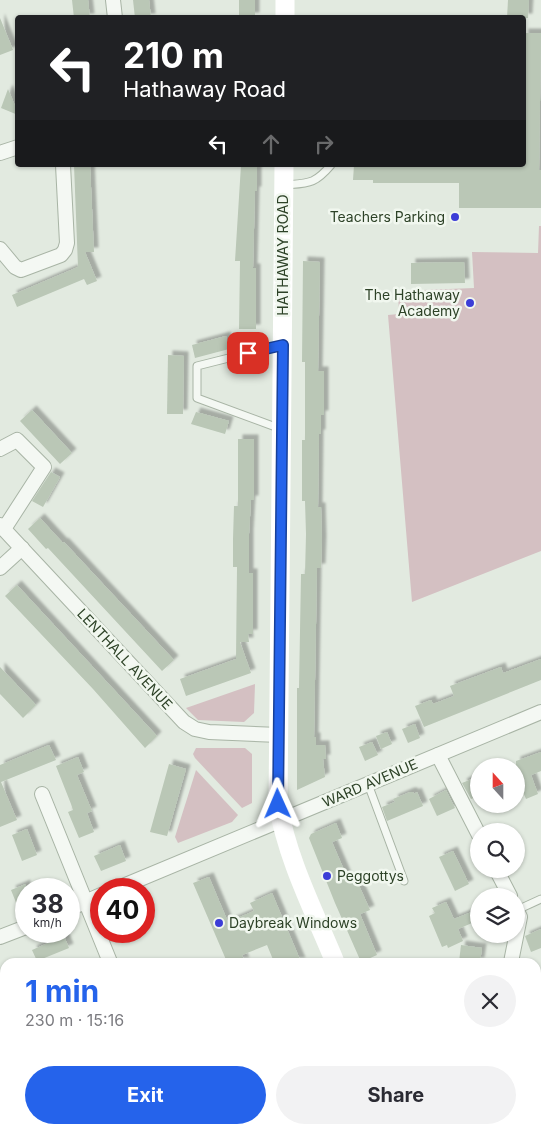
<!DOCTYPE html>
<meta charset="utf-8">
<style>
body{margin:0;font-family:Inter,sans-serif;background:#f2f2f3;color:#2b2b33;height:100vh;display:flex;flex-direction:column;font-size:19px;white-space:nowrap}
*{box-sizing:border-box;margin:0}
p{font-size:16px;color:#7c7c81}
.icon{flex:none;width:28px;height:28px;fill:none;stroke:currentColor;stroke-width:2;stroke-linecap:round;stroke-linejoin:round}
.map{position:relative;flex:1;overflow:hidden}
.drawer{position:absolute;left:0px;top:958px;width:541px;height:176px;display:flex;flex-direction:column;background:#fff;border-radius:15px 15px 0 0;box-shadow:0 1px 4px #0004}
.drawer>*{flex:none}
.top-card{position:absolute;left:15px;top:15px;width:511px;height:152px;border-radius:5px;box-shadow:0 1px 4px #0004;background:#202124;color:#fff;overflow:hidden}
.needle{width:32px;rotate:339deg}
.controls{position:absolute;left:470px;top:758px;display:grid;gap:10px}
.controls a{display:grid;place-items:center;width:55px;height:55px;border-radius:50%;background:#fff;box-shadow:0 1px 4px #0004;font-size:25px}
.speed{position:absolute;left:15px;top:878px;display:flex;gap:10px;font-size:25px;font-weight:700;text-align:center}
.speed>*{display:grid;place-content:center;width:65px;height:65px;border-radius:50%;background:#fff;box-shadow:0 1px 4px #0004;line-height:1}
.speed small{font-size:12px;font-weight:400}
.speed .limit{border:8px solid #d22;background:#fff;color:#111}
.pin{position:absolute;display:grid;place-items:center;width:42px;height:42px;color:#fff;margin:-21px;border-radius:10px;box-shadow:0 2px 8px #0006}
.me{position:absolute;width:55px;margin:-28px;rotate:359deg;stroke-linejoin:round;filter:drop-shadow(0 0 4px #0008)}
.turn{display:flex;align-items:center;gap:18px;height:105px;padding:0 25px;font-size:22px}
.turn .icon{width:65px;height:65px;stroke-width:2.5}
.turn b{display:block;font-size:35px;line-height:42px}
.lanes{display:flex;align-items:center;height:48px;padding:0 25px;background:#0003;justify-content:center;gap:25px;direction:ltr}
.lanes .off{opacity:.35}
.round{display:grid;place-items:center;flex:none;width:52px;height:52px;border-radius:26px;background:#f2f2f3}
.overview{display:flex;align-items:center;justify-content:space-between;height:85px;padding:0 25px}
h1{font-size:30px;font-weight:700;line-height:38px;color:#2563eb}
.action{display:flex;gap:10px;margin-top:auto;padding:10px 25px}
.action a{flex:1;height:58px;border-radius:30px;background:#2563eb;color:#fff;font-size:20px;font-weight:700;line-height:58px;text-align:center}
.action a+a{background:#f2f2f3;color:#2b2b33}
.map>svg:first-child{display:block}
.green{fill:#d4c0c2}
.building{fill:#bac7b6;filter:url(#shadow)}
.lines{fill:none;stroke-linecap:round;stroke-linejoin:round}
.lane-casing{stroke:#a8b4a5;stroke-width:9}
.street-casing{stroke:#a8b4a5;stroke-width:16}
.lane{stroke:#f4f8f3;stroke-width:7}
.street{stroke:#f4f8f3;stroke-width:14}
.secondary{stroke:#fff;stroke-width:19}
.route-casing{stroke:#184099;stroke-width:12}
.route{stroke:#2563eb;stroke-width:9}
.poi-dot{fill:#3c3dd7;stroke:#f1f7ef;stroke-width:2}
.labels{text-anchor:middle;stroke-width:5;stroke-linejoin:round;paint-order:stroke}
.poi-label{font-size:14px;fill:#2d4227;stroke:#f1f7ef;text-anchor:end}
.street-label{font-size:14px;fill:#2d4227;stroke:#f1f7ef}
</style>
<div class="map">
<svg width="541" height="1133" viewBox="0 0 541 1133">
<defs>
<filter id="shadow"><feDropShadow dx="4.5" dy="-4.5" stdDeviation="1" flood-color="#0004"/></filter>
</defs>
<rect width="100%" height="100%" fill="#e2eae0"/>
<g class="green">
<polygon points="539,226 541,226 541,551 412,602 388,315 399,314 398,291 474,288 472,252 538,253"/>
<polygon points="255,684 254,713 244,722 198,720 186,708"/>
<polygon points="196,748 245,748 252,754 252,803 242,808 195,758 193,754"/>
<polygon points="196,770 238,815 232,822 178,843 175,837"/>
<polygon points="70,1129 291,1129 293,1133 72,1133"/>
</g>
<g class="building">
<polygon points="72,0 88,0 90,18 74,18"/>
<polygon points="133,0 149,0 151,18 135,18"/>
<rect x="239" y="0" width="16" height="17"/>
<polygon points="508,0 529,0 528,18 507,18"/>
<polygon points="0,18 13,50 0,55"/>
<polygon points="524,33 541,33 539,170 541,170 541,208 459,208 459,183 373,183 373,180 353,180 354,165 524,165"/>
<polygon points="8,89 18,113 18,115 1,108"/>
<polygon points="74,165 90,165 94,252 85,252 97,281 87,285 84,279 17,307 12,295 78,267"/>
<polygon points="241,165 257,165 257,191 255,191 253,268 256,268 256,329 239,329 240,261 235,261"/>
<polygon points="303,261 320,262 318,371 324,371 324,415 321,415 321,434 319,434 318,507 321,507 322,540 321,568 317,568 314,737 316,737 316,745 325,745 326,759 323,759 325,777 297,790 297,688 299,688 301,574 305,574 306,534 305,501 302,501 302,440 305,440 305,362 302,362"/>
<polygon points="464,262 465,283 411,284 411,263"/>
<polygon points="226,336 229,349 195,358 192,345"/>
<polygon points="168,355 184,356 183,414 167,414"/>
<polygon points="32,410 72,453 60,464 20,421"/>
<polygon points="196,412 229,421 225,434 191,424"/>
<polygon points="238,439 254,439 254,500 251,500 249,534 249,573 253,573 253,634 248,634 249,642 240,642 251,673 186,696 180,679 236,659 237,567 233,567 233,539 234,506 238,506"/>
<polygon points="51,472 60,477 43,507 32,501"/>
<polygon points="40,518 63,543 64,542 174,660 162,671 48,548 46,549 28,529"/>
<polygon points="17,585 157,736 145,748 93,689 5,596"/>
<polygon points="541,659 541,680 424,727 415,706 431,700 433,704 454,696 450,686 493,670 501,667 503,673"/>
<polygon points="0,667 36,705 23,718 0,694"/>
<polygon points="415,724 420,738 408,743 402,729"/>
<polygon points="387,732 392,744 381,749 376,736"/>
<polygon points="372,742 378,755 365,761 359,747"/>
<polygon points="49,745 56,760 1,782 17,820 0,827 0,765"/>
<polygon points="541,752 541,771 531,775 538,794 526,799 520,785 516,786 516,761"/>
<polygon points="78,757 84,772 77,775 92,811 87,813 94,832 79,838 68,812 73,810 71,804 56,766"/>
<polygon points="169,764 186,769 167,836 150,832"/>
<polygon points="479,776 479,796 471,799 462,783"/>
<polygon points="446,790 455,808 437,816 429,799"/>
<polygon points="410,792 413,792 414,794 417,792 423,806 387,821 382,807 395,802 393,799"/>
<polygon points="336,823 342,838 332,842 350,884 357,881 370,910 360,914 377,955 361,962 335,903 309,838 311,834"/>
<polygon points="27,829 37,855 22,861 12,835"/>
<polygon points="120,845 126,861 101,871 94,856"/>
<polygon points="453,851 469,884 455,891 439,857"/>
<polygon points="209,877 228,922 254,911 250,903 272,893 301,962 274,962 267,945 242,955 245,962 227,962 193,883"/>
<polygon points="26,884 26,902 17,905 11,890"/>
<polygon points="446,902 454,919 479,909 479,920 458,929 463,941 448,948 447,945 442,947 429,916 435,913 432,908"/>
<polygon points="541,929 541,948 531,952 525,936"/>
<polygon points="64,936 69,948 37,961 32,950"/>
<polygon points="461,945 482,948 480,962 459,962"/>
</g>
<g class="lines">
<g class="lane-casing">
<g id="lane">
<path d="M286,185C309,183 315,184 331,165"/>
<polyline points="280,345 197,366 197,398 281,429"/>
<polyline points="368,784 404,881"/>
<polyline points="517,910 541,899"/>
</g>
</g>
<g class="street-casing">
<g id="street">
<polyline points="113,0 115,18"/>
<polyline points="0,153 18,147"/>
<polyline points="0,249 15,267 21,270 61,255 65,250 67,243 63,165"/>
<polyline points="0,449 17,440 44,467 4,529"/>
<polyline points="0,525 184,722 195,729 209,732 279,735"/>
<polyline points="0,568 22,548"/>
<polyline points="438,755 479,835"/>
<polyline points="42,794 110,962"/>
<polyline points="496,869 510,896"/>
<polyline points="116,889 541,712"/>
<polyline points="69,909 101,895"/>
<polyline points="0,937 26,927"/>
<polyline points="511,962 520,917 516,909"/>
<polyline points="536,1038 541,1036"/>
<polyline points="520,1130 527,1129"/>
</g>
</g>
<use href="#lane" class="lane"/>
<use href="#street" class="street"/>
<g class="secondary">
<polyline points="285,18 285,0"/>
<path d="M284,165L278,804C287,859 314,911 335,962"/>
<polyline points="405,1129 407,1133"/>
</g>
</g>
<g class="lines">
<g class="route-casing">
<polyline id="route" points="248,353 283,345 278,804"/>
</g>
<use href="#route" class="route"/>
</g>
<g class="poi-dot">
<circle cx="455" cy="217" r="5"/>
<circle cx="470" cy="303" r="5"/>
<circle cx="327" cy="876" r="5"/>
<circle cx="219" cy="923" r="5"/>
</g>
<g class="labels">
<g class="poi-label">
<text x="445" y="222">Teachers Parking</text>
<text x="460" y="300">The Hathaway<tspan x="460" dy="16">Academy</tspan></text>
<text x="337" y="881" text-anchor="start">Peggottys</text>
<text x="229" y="928" text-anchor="start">Daybreak Windows</text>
</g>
<g class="street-label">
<text transform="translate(283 255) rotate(-90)" y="5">HATHAWAY ROAD</text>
<text transform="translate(125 659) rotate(47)" y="5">LENTHALL AVENUE</text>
<text transform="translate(370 783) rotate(-23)" y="5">WARD AVENUE</text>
</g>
</g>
</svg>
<div class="controls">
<a><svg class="needle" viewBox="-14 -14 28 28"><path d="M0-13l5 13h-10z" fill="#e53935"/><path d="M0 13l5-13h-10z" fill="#7c7c81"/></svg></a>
<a><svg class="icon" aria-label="search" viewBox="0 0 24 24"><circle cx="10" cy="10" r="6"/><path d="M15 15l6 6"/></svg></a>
<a><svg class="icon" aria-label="layers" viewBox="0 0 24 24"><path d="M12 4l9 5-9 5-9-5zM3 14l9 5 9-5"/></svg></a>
</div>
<div class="speed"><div>38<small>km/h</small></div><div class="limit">40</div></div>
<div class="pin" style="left:248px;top:353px;background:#d93025"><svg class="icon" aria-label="arrive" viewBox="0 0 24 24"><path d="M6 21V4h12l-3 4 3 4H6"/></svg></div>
<svg class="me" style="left:278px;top:804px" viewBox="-20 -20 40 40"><path d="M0-17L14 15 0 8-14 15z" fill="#2563eb" stroke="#fff" stroke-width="4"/></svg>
<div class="top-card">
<div class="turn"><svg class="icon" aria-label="left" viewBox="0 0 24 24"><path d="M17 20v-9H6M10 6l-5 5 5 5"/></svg><div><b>210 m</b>Hathaway Road</div></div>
<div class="lanes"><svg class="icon" aria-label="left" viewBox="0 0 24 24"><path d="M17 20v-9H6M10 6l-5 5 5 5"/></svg><svg class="icon off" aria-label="ahead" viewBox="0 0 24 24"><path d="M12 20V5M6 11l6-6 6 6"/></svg><svg class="icon off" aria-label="right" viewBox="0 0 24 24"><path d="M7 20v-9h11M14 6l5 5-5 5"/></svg></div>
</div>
<section class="drawer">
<div class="overview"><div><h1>1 min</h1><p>230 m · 15:16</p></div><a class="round"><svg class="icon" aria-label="close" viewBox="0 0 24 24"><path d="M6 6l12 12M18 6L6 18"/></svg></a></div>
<div class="action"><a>Exit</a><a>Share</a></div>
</section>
</div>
